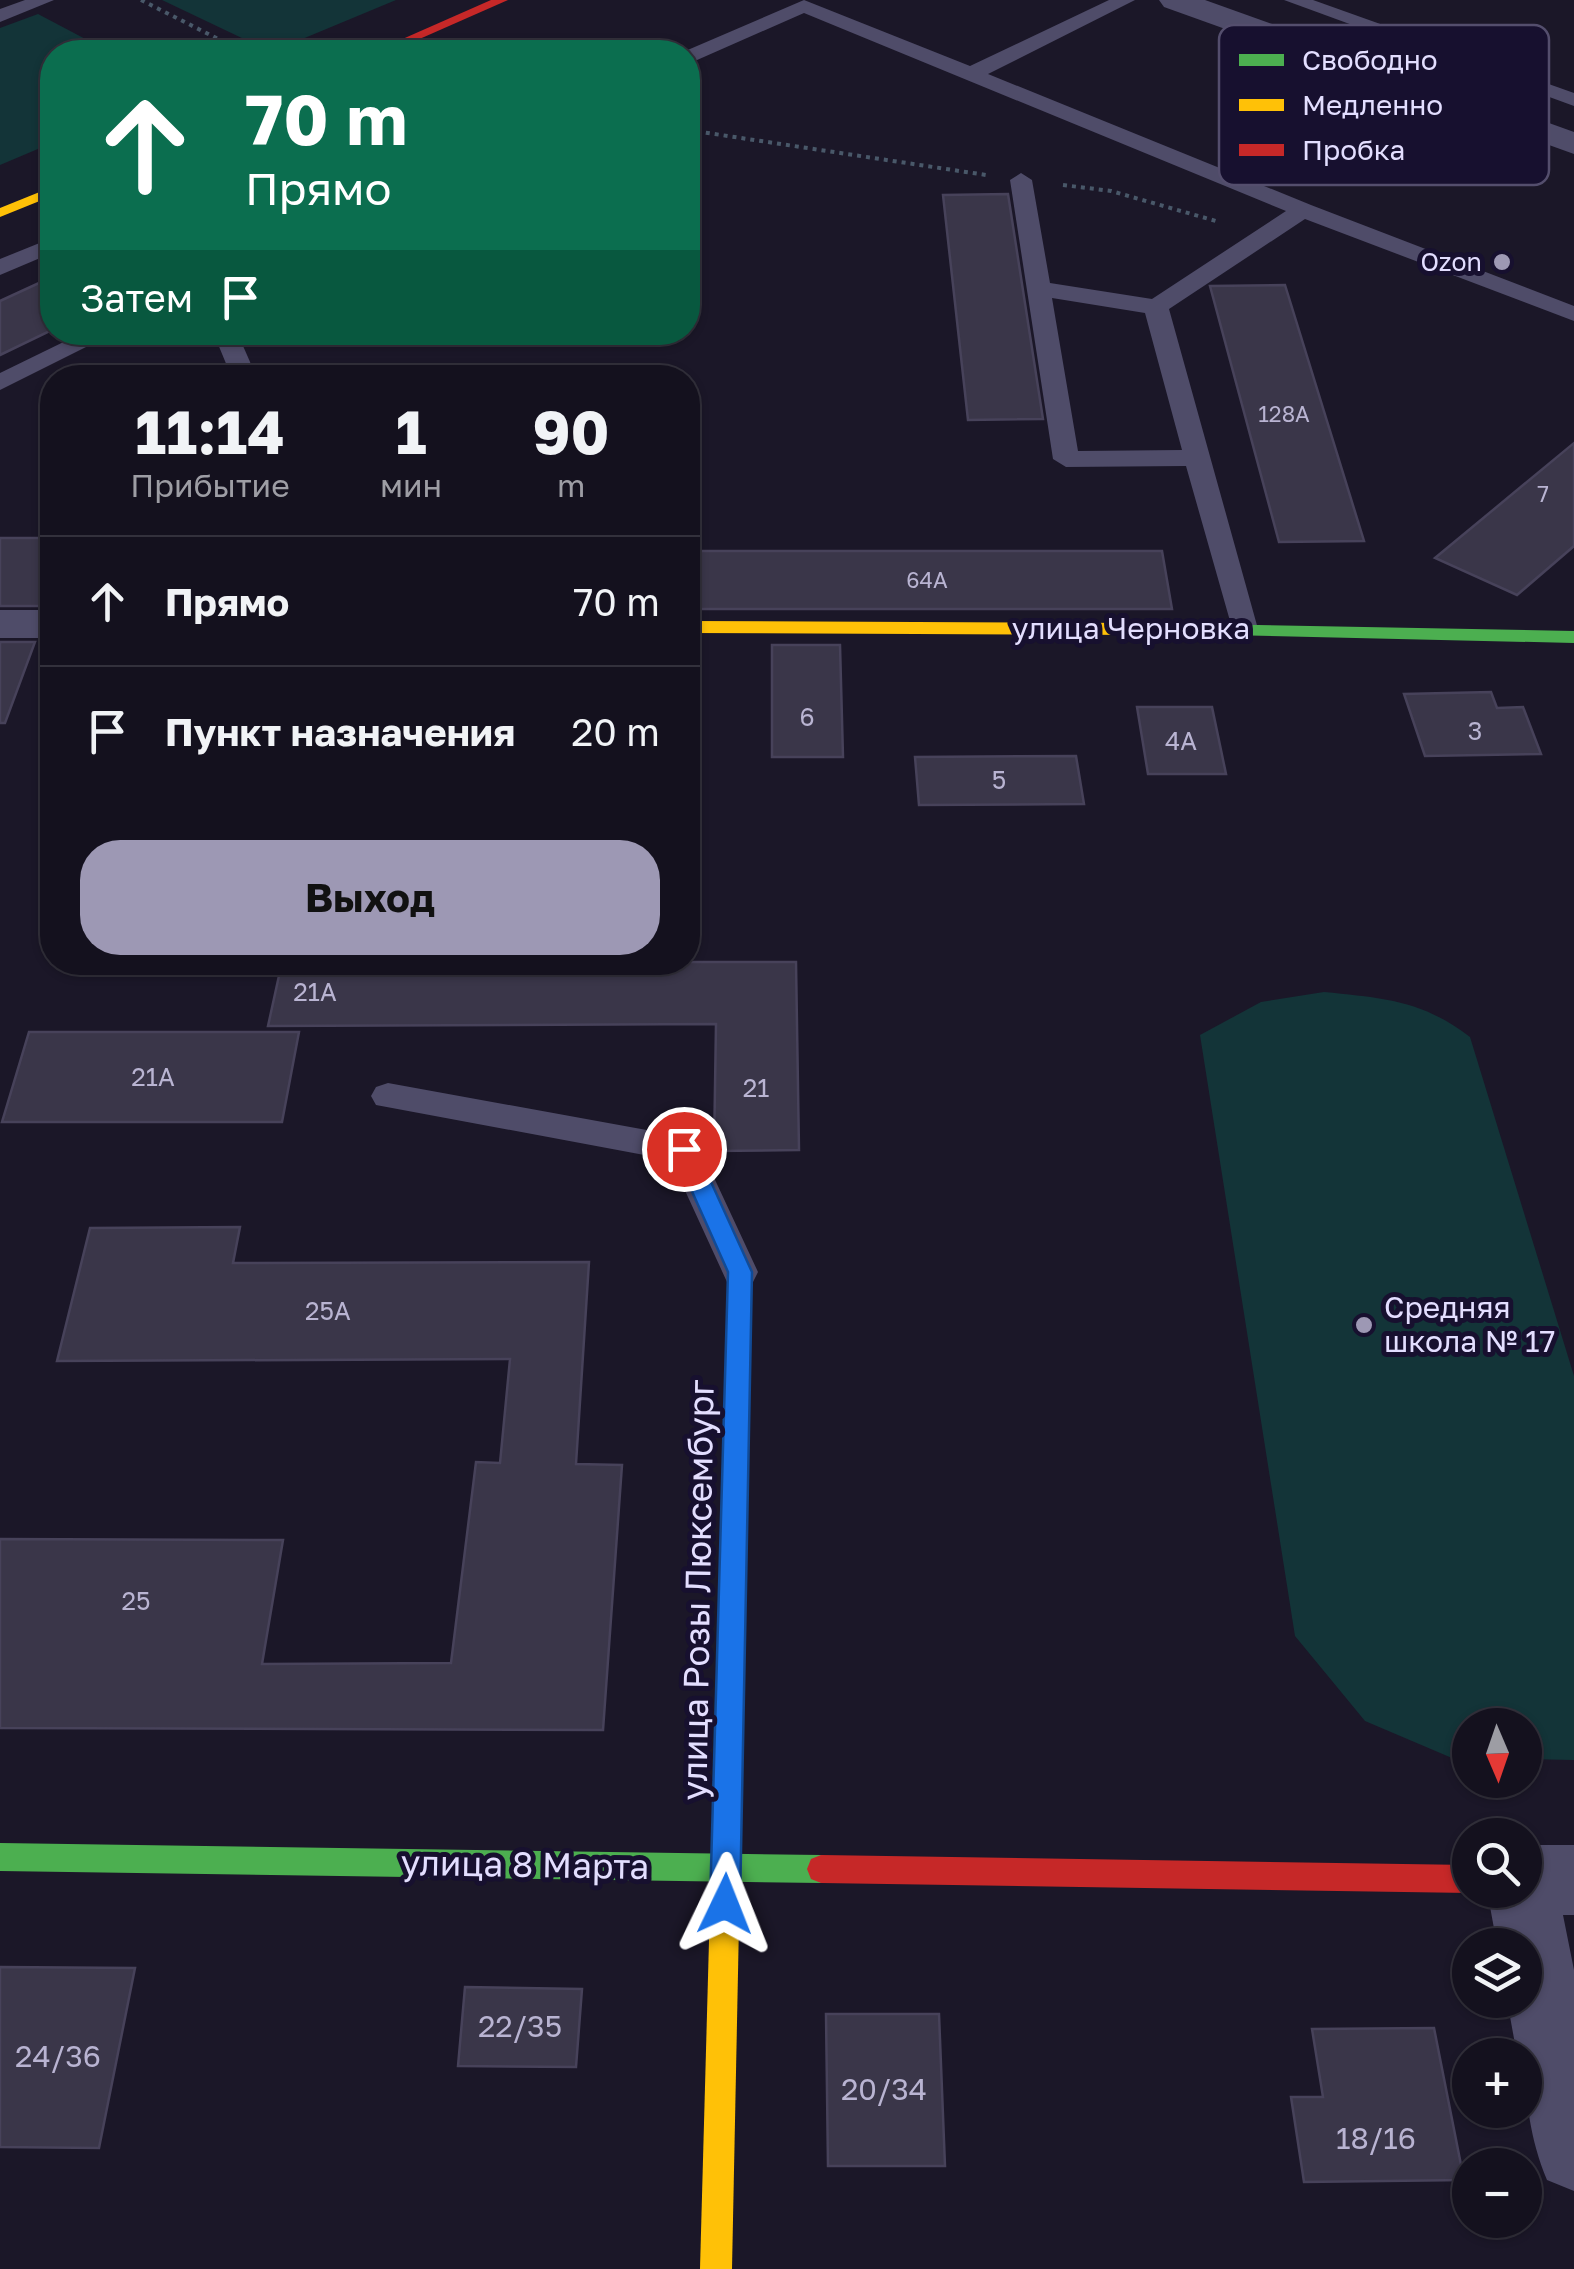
<!DOCTYPE html>
<html lang="ru">
<meta charset="utf-8">
<style>
body{margin:0;font-family:"Golos Text",sans-serif;background:#1d1a27;color:#f1f3f6;height:100vh;display:flex;flex-direction:column;font-size:38px;white-space:nowrap}
*{box-sizing:border-box;margin:0}
p{font-size:32px;color:#9d9da4}
.icon{flex:none;width:55px;height:55px;fill:none;stroke:currentColor;stroke-width:2;stroke-linecap:round;stroke-linejoin:round}
.map{position:relative;flex:1;overflow:hidden}
.details{position:absolute;left:40px;top:365px;width:660px;height:610px;display:flex;flex-direction:column;background:#14111e;border-radius:40px;box-shadow:0 2px 8px #0004,0 0 0 2px #33313c}
.details>*{flex:none}
.banner{position:absolute;left:40px;top:40px;width:660px;height:305px;border-radius:40px;box-shadow:0 2px 8px #0004,0 0 0 2px #33313c;background:#0b6e4f;color:#fff;overflow:hidden}
.needle{width:65px;rotate:178deg}
.fabs{position:absolute;left:1452px;top:1708px;display:grid;gap:20px}
.fabs a{display:grid;place-items:center;width:90px;height:90px;border-radius:50%;background:#14111e;box-shadow:0 2px 8px #0004,0 0 0 2px #33313c;font-size:50px}
.pin{position:absolute;display:grid;place-items:center;width:85px;height:85px;color:#fff;margin:-42px;border:5px solid #fff;border-radius:50%;box-shadow:0 2px 10px #0007}
.me{position:absolute;width:110px;margin:-55px;rotate:2deg;stroke-linejoin:round;filter:drop-shadow(0 0 8px #0008)}
.turn{display:flex;align-items:center;gap:35px;height:210px;padding:0 40px;font-size:45px}
.turn .icon{width:130px;height:130px;stroke-width:2.5}
.turn b{display:block;font-size:70px;line-height:85px}
.then{display:flex;align-items:center;height:95px;padding:0 40px;background:#0003;gap:20px;font-size:38px}
.eta{display:flex;justify-content:space-evenly;align-items:center;height:170px;text-align:center}
.eta b{font-size:60px;font-weight:700;line-height:70px}
.action{display:flex;gap:20px;margin-top:auto;padding:20px 40px}
.action a{flex:1;height:115px;border-radius:40px;background:#9d98b4;color:#111;font-size:40px;font-weight:700;line-height:115px;text-align:center}
ul{padding:0;list-style:none}
li{display:flex;align-items:center;gap:30px;height:130px;padding:0 40px;border-top:2px solid #33313c}
li div{flex:1}
li b{display:block;font-size:38px}
li em{font-style:normal}
.map>svg:first-child{display:block}
.green{fill:#133438}
.building{fill:#3a3649;stroke:#47425a;stroke-width:2.5}
.lines{fill:none;stroke-linecap:round;stroke-linejoin:round}
.path{stroke:#495869;stroke-width:4;stroke-dasharray:4 5;stroke-linecap:butt}
.lane{fill:#4f4c69;fill-rule:evenodd}
.street{fill:#4f4c69;fill-rule:evenodd}
.fast{fill:#4caf50;fill-rule:evenodd}
.slow{fill:#ffc107;fill-rule:evenodd}
.jam{fill:#c62828;fill-rule:evenodd}
.route{fill:#1a73e8;stroke:#114b97;stroke-width:2.5}
.poi-dot{fill:#9d98b4;stroke:#17102f;stroke-width:4}
.labels{text-anchor:middle;stroke-width:10;stroke-linejoin:round;paint-order:stroke}
.far-number-label{font-size:22px;fill:#b9b4d2}
.far-poi-label{font-size:25px;fill:#e3deff;stroke:#17102f;text-anchor:end}
.number-label{font-size:25px;fill:#b9b4d2}
.street-label{font-size:30px;fill:#e3deff;stroke:#17102f}
.poi-label{font-size:30px;fill:#e3deff;stroke:#17102f;text-anchor:start}
.near-number-label{font-size:30px;fill:#b9b4d2}
.near-street-label{font-size:35px;fill:#e3deff;stroke:#17102f}
.key{fill:#17102f;stroke:#544e6d;stroke-width:2.5}
.key-label{font-size:28px;fill:#e3deff}
</style>
<div class="map">
<svg width="1574" height="2269" viewBox="0 0 1574 2269">
<rect width="100%" height="100%" fill="#1b1728"/>
<g class="green">
<polygon points="162,0 396,0 271,52"/>
<polygon points="38,14 110,52 52,52 52,143 0,165 0,28"/>
<path d="M1324,992C1383,998 1422,1000 1470,1037L1574,1376V1760L1525,1759V1725H1470V1758H1452L1365,1721L1295,1636L1200,1035L1261,1002Z"/>
</g>
<g class="building">
<polygon points="1008,194 1043,419 968,420 943,195"/>
<polygon points="52,277 52,330 0,355 0,301"/>
<polygon points="1285,285 1364,541 1279,542 1210,286"/>
<polygon points="1574,443 1574,546 1517,595 1435,558"/>
<polygon points="0,538 52,538 52,596 49,606 0,606"/>
<polygon points="688,551 1162,551 1172,609 688,609"/>
<polygon points="0,642 35,642 5,723 0,723"/>
<polygon points="772,645 840,645 843,757 772,757"/>
<polygon points="1491,692 1497,708 1523,707 1541,754 1425,756 1404,694"/>
<polygon points="1137,707 1212,707 1226,774 1148,774"/>
<polygon points="1076,756 1084,804 919,805 915,757"/>
<polygon points="282,962 796,962 799,1150 714,1151 716,1024 268,1026"/>
<polygon points="29,1032 299,1032 282,1122 2,1122"/>
<polygon points="240,1227 233,1263 589,1262 576,1464 622,1465 603,1730 0,1728 0,1539 283,1540 262,1664 451,1663 476,1462 500,1463 510,1359 57,1361 90,1228"/>
<polygon points="0,1967 135,1968 99,2148 0,2147"/>
<polygon points="465,1987 582,1989 576,2067 458,2066"/>
<polygon points="826,2014 939,2014 945,2166 828,2166"/>
<polygon points="1434,2028 1464,2180 1304,2182 1291,2097 1323,2097 1312,2029"/>
</g>
<g class="lines">
<g class="path">
<polyline points="141,0 244,52"/>
<polyline points="688,130 986,175"/>
<polyline points="1063,185 1111,191 1216,221"/>
</g>
<g class="lane">
<polygon points="25,0 54,0 0,22 0,9"/>
<path d="M804,0L970,66L1109,0H1135L988,74L1311,205L1574,306V321L1305,219L1169,309L1258,629L1254,635H1234L1186,466L1066,467L1053,459L1010,180L1021,173L1032,180L1050,283L1152,299L1286,211L804,13L688,64V52H683ZM1052,298L1145,313L1182,450L1078,451Z"/>
<polygon points="1284,0 1313,0 1574,93 1574,106"/>
<polygon points="52,238 52,253 0,275 0,259"/>
<polygon points="84,332 116,332 0,390 0,373"/>
<polygon points="213,332 237,332 257,378 232,378"/>
<polygon points="388,1083 696,1139 758,1272 753,1282 740,1287 727,1282 671,1160 376,1105 371,1096 376,1087"/>
</g>
<g class="street">
<polygon points="1159,0 1205,0 1574,132 1574,154 1164,7"/>
<rect x="0" y="610" width="52" height="28"/>
<path d="M1525,1845H1574V1915H1563L1574,1970V2191L1547,2180C1530,2139 1525,2099 1525,2055H1517L1507,2000H1525V1945H1497L1487,1890H1525Z"/>
</g>
<g class="fast">
<polygon points="1145,623 1574,631 1574,643 1139,633 1136,629"/>
<polygon points="0,1843 821,1855 831,1859 835,1869 831,1879 821,1883 0,1871"/>
</g>
<g class="slow">
<polygon points="52,187 52,196 0,217 0,208"/>
<polygon points="688,621 1145,623 1154,629 1145,635 688,633"/>
<polygon points="736,1420 745,1423 749,1431 732,2269 700,2269 723,1431 727,1423"/>
</g>
<g class="jam">
<polygon points="491,0 508,0 390,52 373,52"/>
<polygon points="740,1262 748,1265 752,1272 749,1431 745,1439 736,1442 727,1439 723,1431 728,1272 732,1265"/>
<polygon points="821,1855 1470,1865 1470,1890 1478,1890 1470,1893 821,1883 811,1879 807,1869 811,1859"/>
</g>
</g>
<polygon class="route" points="684,1140 696,1149 752,1272 740,1904 735,1914 725,1919 715,1914 710,1904 728,1272 673,1149"/>
<g class="poi-dot">
<circle cx="1502" cy="262" r="10"/>
<circle cx="1364" cy="1325" r="10"/>
</g>
<g class="labels">
<g class="far-number-label">
<text x="1284" y="422">128А</text>
<text x="1543" y="502">7</text>
<text x="927" y="588">64А</text>
</g>
<g class="far-poi-label">
<text x="1482" y="271">Ozon</text>
</g>
<g class="number-label">
<text x="807" y="726">6</text>
<text x="1475" y="740">3</text>
<text x="1181" y="750">4А</text>
<text x="999" y="789">5</text>
<text x="315" y="1001">21А</text>
<text x="153" y="1086">21А</text>
<text x="756" y="1097">21</text>
<text x="328" y="1320">25А</text>
<text x="136" y="1610">25</text>
</g>
<g class="street-label">
<text x="1131" y="639">улица Черновка</text>
</g>
<g class="poi-label">
<text x="1384" y="1318">Средняя<tspan x="1384" dy="34">школа № 17</tspan></text>
</g>
<g class="near-number-label">
<text x="520" y="2037">22/35</text>
<text x="58" y="2067">24/36</text>
<text x="884" y="2100">20/34</text>
<text x="1376" y="2149">18/16</text>
</g>
<g class="near-street-label">
<text transform="translate(698 1590) rotate(-89)" y="12">улица Розы Люксембург</text>
<text transform="translate(525 1865) rotate(1)" y="12">улица 8 Марта</text>
</g>
</g>
<rect x="1219" y="25" width="330" height="160" rx="15" class="key"/>
<rect x="1239" y="54" width="45" height="12" fill="#4caf50"/>
<rect x="1239" y="99" width="45" height="12" fill="#ffc107"/>
<rect x="1239" y="144" width="45" height="12" fill="#c62828"/>
<g class="key-label">
<text x="1302" y="70">Свободно</text>
<text x="1302" y="115">Медленно</text>
<text x="1302" y="160">Пробка</text>
</g>
</svg>
<div class="fabs">
<a><svg class="needle" viewBox="-14 -14 28 28"><path d="M0-13l5 13h-10z" fill="#e53935"/><path d="M0 13l5-13h-10z" fill="#9d9da4"/></svg></a>
<a><svg class="icon" aria-label="search" viewBox="0 0 24 24"><circle cx="10" cy="10" r="6"/><path d="M15 15l6 6"/></svg></a>
<a><svg class="icon" aria-label="layers" viewBox="0 0 24 24"><path d="M12 4l9 5-9 5-9-5zM3 14l9 5 9-5"/></svg></a>
<a>+</a>
<a>−</a>
</div>
<div class="pin" style="left:684px;top:1149px;background:#d93025"><svg class="icon" aria-label="arrive" viewBox="0 0 24 24"><path d="M6 21V4h12l-3 4 3 4H6"/></svg></div>
<svg class="me" style="left:725px;top:1904px" viewBox="-20 -20 40 40"><path d="M0-17L14 15 0 8-14 15z" fill="#1a73e8" stroke="#fff" stroke-width="4"/></svg>
<div class="banner">
<div class="turn"><svg class="icon" aria-label="ahead" viewBox="0 0 24 24"><path d="M12 20V5M6 11l6-6 6 6"/></svg><div><b>70 m</b>Прямо</div></div>
<div class="then">Затем<svg class="icon" aria-label="arrive" viewBox="0 0 24 24"><path d="M6 21V4h12l-3 4 3 4H6"/></svg></div>
</div>
<section class="details">
<div class="eta">
<div><b>11:14</b><p>Прибытие</p></div>
<div><b>1</b><p>мин</p></div>
<div><b>90</b><p>m</p></div>
</div>
<ul>
<li><svg class="icon" aria-label="ahead" viewBox="0 0 24 24"><path d="M12 20V5M6 11l6-6 6 6"/></svg><div><b>Прямо</b></div><em>70 m</em></li>
<li><svg class="icon" aria-label="arrive" viewBox="0 0 24 24"><path d="M6 21V4h12l-3 4 3 4H6"/></svg><div><b>Пункт назначения</b></div><em>20 m</em></li>
</ul>
<div class="action"><a>Выход</a></div>
</section>
</div>
